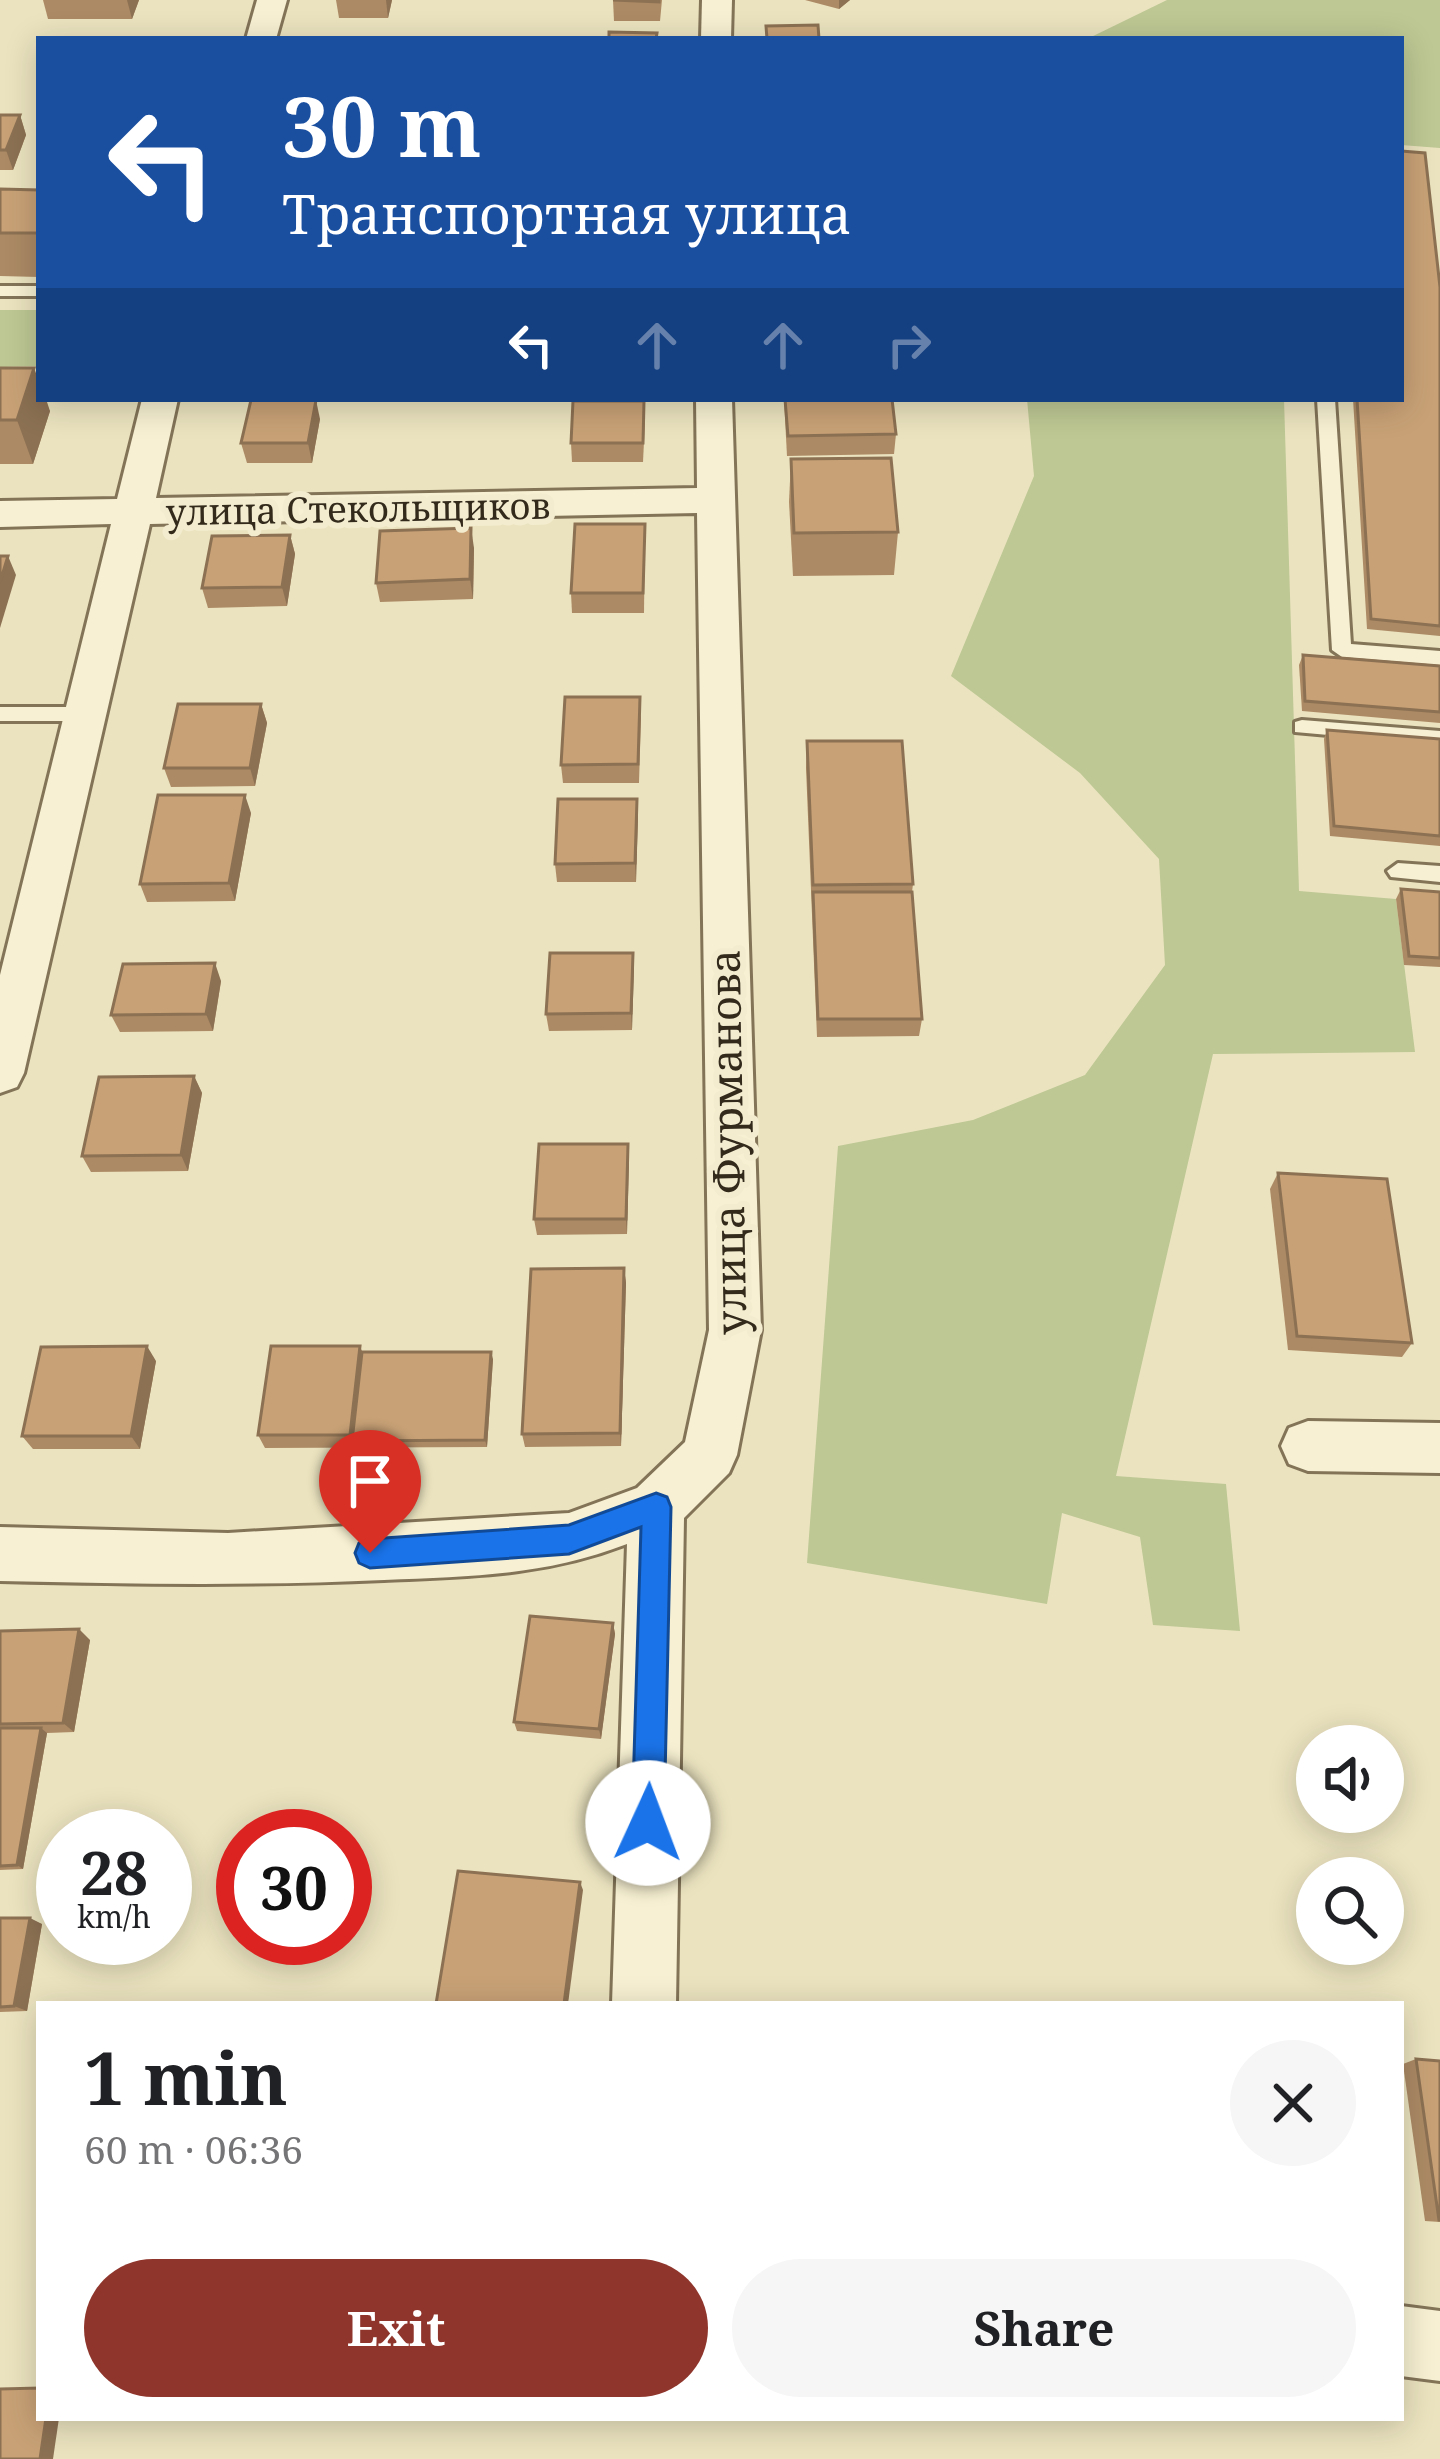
<!DOCTYPE html>
<meta charset="utf-8">
<style>
body{margin:0;font-family:"Noto Serif",serif;background:#f6f6f6;color:#202124;height:100vh;display:flex;flex-direction:column;font-size:45px;white-space:nowrap}
*{box-sizing:border-box;margin:0}
p{font-size:39px;color:#757577}
.icon{flex:none;width:66px;height:66px;fill:none;stroke:currentColor;stroke-width:2;stroke-linecap:round;stroke-linejoin:round}
.map{position:relative;flex:1;overflow:hidden}
.sheet{position:absolute;left:36px;top:2001px;width:1368px;height:420px;display:flex;flex-direction:column;background:#fff;border-radius:0px;box-shadow:0 6px 30px #0003}
.sheet>*{flex:none}
.guide{position:absolute;left:36px;top:36px;width:1368px;height:366px;border-radius:0px;box-shadow:0 6px 30px #0003;background:#1a4fa0;color:#fff;overflow:hidden}
.fabs{position:absolute;left:1296px;top:1725px;display:grid;gap:24px}
.fabs a{display:grid;place-items:center;width:108px;height:108px;border-radius:50%;background:#fff;box-shadow:0 6px 30px #0003;font-size:60px}
.speed{position:absolute;left:36px;top:1809px;display:flex;gap:24px;font-size:60px;font-weight:700;text-align:center}
.speed>*{display:grid;place-content:center;width:156px;height:156px;border-radius:50%;background:#fff;box-shadow:0 6px 30px #0003;line-height:1}
.speed small{font-size:30px;font-weight:400}
.speed .limit{border:18px solid #d22;background:#fff;color:#111}
.pin{position:absolute;display:grid;place-items:center;width:102px;height:102px;color:#fff;margin:-123px -51px;border-radius:50% 50% 50% 0;rotate:-45deg;box-shadow:0 0 12px #0007}
.pin .icon{rotate:45deg}
.me{position:absolute;width:132px;margin:-66px;rotate:2deg;stroke-linejoin:round;filter:drop-shadow(0 0 9px #0008)}
.turn{display:flex;align-items:center;gap:42px;height:252px;padding:0 48px;font-size:54px}
.turn .icon{width:156px;height:156px;stroke-width:2.5}
.turn b{display:block;font-size:84px;line-height:102px}
.lanes{display:flex;align-items:center;height:114px;padding:0 48px;background:#0003;justify-content:center;gap:60px;direction:ltr}
.lanes .off{opacity:.35}
.round{display:grid;place-items:center;flex:none;width:126px;height:126px;border-radius:63px;background:#f6f6f6}
.headline{display:flex;align-items:center;justify-content:space-between;height:204px;padding:0 48px}
h1{font-size:72px;font-weight:700;line-height:90px}
.action{display:flex;gap:24px;margin-top:auto;padding:24px 48px}
.action a{flex:1;height:138px;border-radius:72px;background:#8f352b;color:#fff;font-size:48px;font-weight:700;line-height:138px;text-align:center}
.action a+a{background:#f6f6f6;color:#202124}
.map>svg:first-child{display:block}
.green{fill:#bdc894}
.lines{fill:none;stroke-linecap:round;stroke-linejoin:round}
.service-casing{stroke:#837458;stroke-width:6}
.minor-casing{stroke:#837458;stroke-width:6}
.service{fill:#f7f0d2;fill-rule:evenodd}
.minor{fill:#f7f0d2;fill-rule:evenodd}
.wall{fill:#ac8a65}
.shaded-wall{fill:#8c7153}
.building{fill:#c8a176;stroke:#8c7153;stroke-width:3}
.route{fill:#1a73e8;stroke:#114b97;stroke-width:3}
.labels{text-anchor:middle;stroke-width:12;stroke-linejoin:round;paint-order:stroke}
.far-street-label{font-size:36px;fill:#332a1c;stroke:#f3ecce}
.street-label{font-size:42px;fill:#332a1c;stroke:#f3ecce}
</style>
<div class="map">
<svg width="1440" height="2459" viewBox="0 0 1440 2459">
<rect width="100%" height="100%" fill="#ebe3bf"/>
<g class="green">
<polygon points="1167,0 1440,0 1440,148 1401,145 1401,39 1087,39"/>
<polygon points="0,310 39,310 39,366 0,367"/>
<polygon points="1027,399 1284,399 1299,891 1396,899 1415,1052 1213,1054 1116,1476 1226,1484 1240,1631 1153,1625 1140,1537 1062,1513 1047,1604 807,1563 838,1146 973,1120 1085,1075 1165,965 1159,859 1080,773 951,676 1034,476"/>
</g>
<g class="lines">
<g class="service-casing">
<g id="service">
<rect x="0" y="286" width="39" height="10"/>
<polygon points="1317,399 1335,399 1351,644 1440,651 1440,665 1342,657 1332,650"/>
<polygon points="0,707 83,707 93,714 83,721 0,721"/>
<polygon points="1302,720 1440,731 1440,745 1295,732 1295,722"/>
<polygon points="1398,863 1440,866 1440,882 1391,877 1387,871"/>
</g>
</g>
<g class="minor-casing">
<g id="minor">
<polygon points="257,0 287,0 276,39 246,39"/>
<polygon points="702,0 732,0 731,39 701,39"/>
<path d="M142,399H178L156,498L697,488L696,399H732L761,1330L737,1455L729,1473L684,1518L676,2004H612L627,1544C544,1576 472,1576 384,1580C256,1586 129,1584 0,1581V1527L228,1533L569,1513L637,1488L685,1442L709,1330L697,513L150,524L24,1073L17,1087L0,1093V975L111,524L0,527V501L117,499Z"/>
<polygon points="1308,1421 1440,1423 1440,1473 1308,1471 1289,1464 1281,1446 1289,1428"/>
<polygon points="1401,2306 1440,2311 1440,2381 1401,2376"/>
</g>
</g>
<use href="#service" class="service"/>
<use href="#minor" class="minor"/>
</g>
<g class="wall">
<polygon points="43,0 139,0 132,19 48,19"/>
<polygon points="336,0 392,0 388,18 339,18"/>
<polygon points="613,0 662,0 660,21 614,21"/>
<polygon points="805,0 850,0 839,9"/>
<polygon points="0,115 20,115 26,135 13,170 0,170"/>
<polygon points="0,189 39,190 39,277 0,276"/>
<polygon points="1440,287 1440,636 1367,629 1353,399 1401,399"/>
<polygon points="0,368 50,411 33,464 0,464"/>
<polygon points="784,399 892,399 896,434 894,454 787,456"/>
<polygon points="320,419 312,463 247,463 241,443"/>
<polygon points="645,421 643,462 572,462 571,443"/>
<polygon points="791,459 898,532 894,575 793,576 789,502"/>
<polygon points="645,524 644,613 572,613 571,593"/>
<polygon points="290,535 295,554 287,606 208,608 202,588"/>
<polygon points="474,548 473,599 380,602 376,583"/>
<polygon points="1303,655 1440,666 1440,723 1302,711 1299,665"/>
<polygon points="261,704 267,723 255,786 171,787 164,768"/>
<polygon points="641,716 639,783 563,783 561,765"/>
<polygon points="1327,730 1440,739 1440,846 1330,836 1324,739"/>
<polygon points="807,741 913,884 912,892 922,1019 919,1036 817,1037 806,768"/>
<polygon points="637,799 636,882 557,882 555,864"/>
<polygon points="251,813 235,901 147,902 140,884"/>
<polygon points="1401,889 1440,892 1440,967 1404,965 1396,899"/>
<polygon points="633,953 632,1030 549,1031 546,1014"/>
<polygon points="221,981 213,1031 120,1032 111,1015"/>
<polygon points="194,1076 202,1093 188,1171 91,1172 82,1156"/>
<polygon points="628,1144 627,1234 537,1235 534,1219"/>
<polygon points="1278,1173 1412,1343 1402,1357 1288,1350 1270,1189"/>
<polygon points="624,1268 626,1283 621,1446 525,1447 522,1434"/>
<polygon points="360,1346 362,1353 493,1359 487,1447 265,1448 258,1435"/>
<polygon points="156,1361 140,1449 33,1449 22,1436"/>
<polygon points="613,1623 615,1634 601,1739 517,1731 514,1722"/>
<polygon points="0,1631 90,1640 74,1732 47,1733 23,1869 0,1870"/>
<polygon points="0,1918 42,1924 27,2011 0,2012"/>
<polygon points="1416,2059 1440,2061 1440,2222 1425,2221 1403,2064"/>
</g>
<g class="shaded-wall">
<polygon points="127,0 139,0 132,19"/>
<polygon points="386,0 392,0 388,18"/>
<polygon points="839,0 850,0 839,9"/>
<polygon points="20,115 26,135 13,170 6,150"/>
<polygon points="34,368 39,381 39,399 46,399 50,411 33,464 17,420"/>
<polygon points="316,400 320,419 312,463 308,443"/>
<polygon points="471,528 474,548 473,599 470,579"/>
<polygon points="290,535 295,554 287,606 282,587"/>
<polygon points="8,556 16,575 0,628 0,582"/>
<polygon points="261,704 267,723 255,786 250,768"/>
<polygon points="245,795 251,813 235,901 229,883"/>
<polygon points="637,799 638,818 636,882 635,863"/>
<polygon points="633,953 634,970 632,1030 631,1013"/>
<polygon points="215,963 221,981 213,1031 206,1014"/>
<polygon points="194,1076 202,1093 188,1171 181,1155"/>
<polygon points="628,1144 629,1160 627,1234 626,1219"/>
<polygon points="624,1268 626,1283 621,1446 620,1433"/>
<polygon points="147,1346 156,1361 140,1449 131,1436"/>
<polygon points="360,1346 365,1360 352,1441 350,1435"/>
<polygon points="491,1352 493,1359 487,1447 485,1440"/>
<polygon points="613,1623 615,1634 601,1739 599,1729"/>
<polygon points="79,1629 90,1640 74,1732 63,1723"/>
<polygon points="41,1728 47,1733 23,1869 17,1865"/>
<polygon points="580,1882 583,1890 568,2004 564,2004"/>
<polygon points="30,1918 42,1924 27,2011 14,2006"/>
<polygon points="46,2418 59,2418 53,2459 40,2459"/>
</g>
<g class="building">
<polygon points="613,0 659,0 659,2"/>
<polygon points="818,25 819,39 767,39 766,26"/>
<polygon points="609,32 657,33 656,39 609,39"/>
<polygon points="0,115 20,115 6,150 0,150"/>
<polygon points="1401,151 1425,153 1440,287 1440,626 1371,619 1357,399 1401,399"/>
<polygon points="0,189 39,190 39,233 0,233"/>
<polygon points="0,368 34,368 17,420 0,420"/>
<polygon points="785,399 892,399 896,434 788,436"/>
<polygon points="251,400 316,400 308,443 241,443"/>
<polygon points="573,401 644,401 643,443 571,443"/>
<polygon points="891,458 898,532 794,533 791,459"/>
<polygon points="575,524 645,524 643,593 571,593"/>
<polygon points="471,528 470,579 376,583 380,531"/>
<polygon points="290,535 282,587 202,588 212,536"/>
<polygon points="0,556 8,556 0,582"/>
<polygon points="1303,655 1440,666 1440,712 1305,701"/>
<polygon points="565,697 640,697 638,764 561,765"/>
<polygon points="178,704 261,704 250,768 164,768"/>
<polygon points="1327,730 1440,739 1440,836 1334,826"/>
<polygon points="807,741 902,741 913,884 813,885"/>
<polygon points="158,795 245,795 229,883 140,884"/>
<polygon points="558,799 637,799 635,863 555,864"/>
<polygon points="1401,889 1440,892 1440,958 1409,956"/>
<polygon points="813,892 912,892 922,1019 818,1019"/>
<polygon points="550,953 633,953 631,1013 546,1014"/>
<polygon points="215,963 206,1014 111,1015 123,964"/>
<polygon points="194,1076 181,1155 82,1156 99,1077"/>
<polygon points="539,1144 628,1144 626,1219 534,1219"/>
<polygon points="1278,1173 1387,1179 1412,1343 1297,1336"/>
<polygon points="624,1268 620,1433 522,1434 531,1269"/>
<polygon points="147,1346 131,1436 22,1436 41,1347"/>
<polygon points="271,1346 360,1346 350,1435 258,1435"/>
<polygon points="362,1352 491,1352 485,1440 352,1441"/>
<polygon points="530,1616 613,1623 599,1729 514,1722"/>
<polygon points="79,1629 63,1723 0,1724 0,1631"/>
<polygon points="0,1728 41,1728 17,1865 0,1866"/>
<polygon points="458,1871 580,1882 564,2004 436,2004"/>
<polygon points="0,1918 30,1918 14,2006 0,2007"/>
<polygon points="1416,2059 1440,2061 1440,2220 1439,2220"/>
<polygon points="39,2388 39,2418 46,2418 40,2459 0,2459 0,2389"/>
</g>
<polygon class="route" points="656,1493 667,1497 671,1507 664,1823 660,1835 648,1839 636,1835 632,1823 641,1527 569,1554 370,1568 359,1563 355,1553 359,1543 370,1539 569,1525"/>
<g class="labels">
<g class="far-street-label">
<text transform="translate(358 509) rotate(-1)" y="13">улица Стекольщиков</text>
</g>
<g class="street-label">
<text transform="translate(728 1142) rotate(-91)" y="15">улица Фурманова</text>
</g>
</g>
</svg>
<div class="fabs">
<a><svg class="icon" aria-label="sound" viewBox="0 0 24 24"><path d="M4 9h4l5-4v14l-5-4H4zM17 9q2 3 0 6"/></svg></a>
<a><svg class="icon" aria-label="search" viewBox="0 0 24 24"><circle cx="10" cy="10" r="6"/><path d="M15 15l6 6"/></svg></a>
</div>
<div class="speed"><div>28<small>km/h</small></div><div class="limit">30</div></div>
<div class="pin" style="left:370px;top:1553px;background:#d93025"><svg class="icon" aria-label="arrive" viewBox="0 0 24 24"><path d="M6 21V4h12l-3 4 3 4H6"/></svg></div>
<svg class="me" style="left:648px;top:1823px" viewBox="-20 -20 40 40"><circle r="19" fill="#fff"/><path d="M0-13L10 11 0 6-10 11z" fill="#1a73e8"/></svg>
<div class="guide">
<div class="turn"><svg class="icon" aria-label="left" viewBox="0 0 24 24"><path d="M17 20v-9H6M10 6l-5 5 5 5"/></svg><div><b>30 m</b>Транспортная улица</div></div>
<div class="lanes"><svg class="icon" aria-label="left" viewBox="0 0 24 24"><path d="M17 20v-9H6M10 6l-5 5 5 5"/></svg><svg class="icon off" aria-label="ahead" viewBox="0 0 24 24"><path d="M12 20V5M6 11l6-6 6 6"/></svg><svg class="icon off" aria-label="ahead" viewBox="0 0 24 24"><path d="M12 20V5M6 11l6-6 6 6"/></svg><svg class="icon off" aria-label="right" viewBox="0 0 24 24"><path d="M7 20v-9h11M14 6l5 5-5 5"/></svg></div>
</div>
<section class="sheet">
<div class="headline"><div><h1>1 min</h1><p>60 m · 06:36</p></div><a class="round"><svg class="icon" aria-label="close" viewBox="0 0 24 24"><path d="M6 6l12 12M18 6L6 18"/></svg></a></div>
<div class="action"><a>Exit</a><a>Share</a></div>
</section>
</div>
